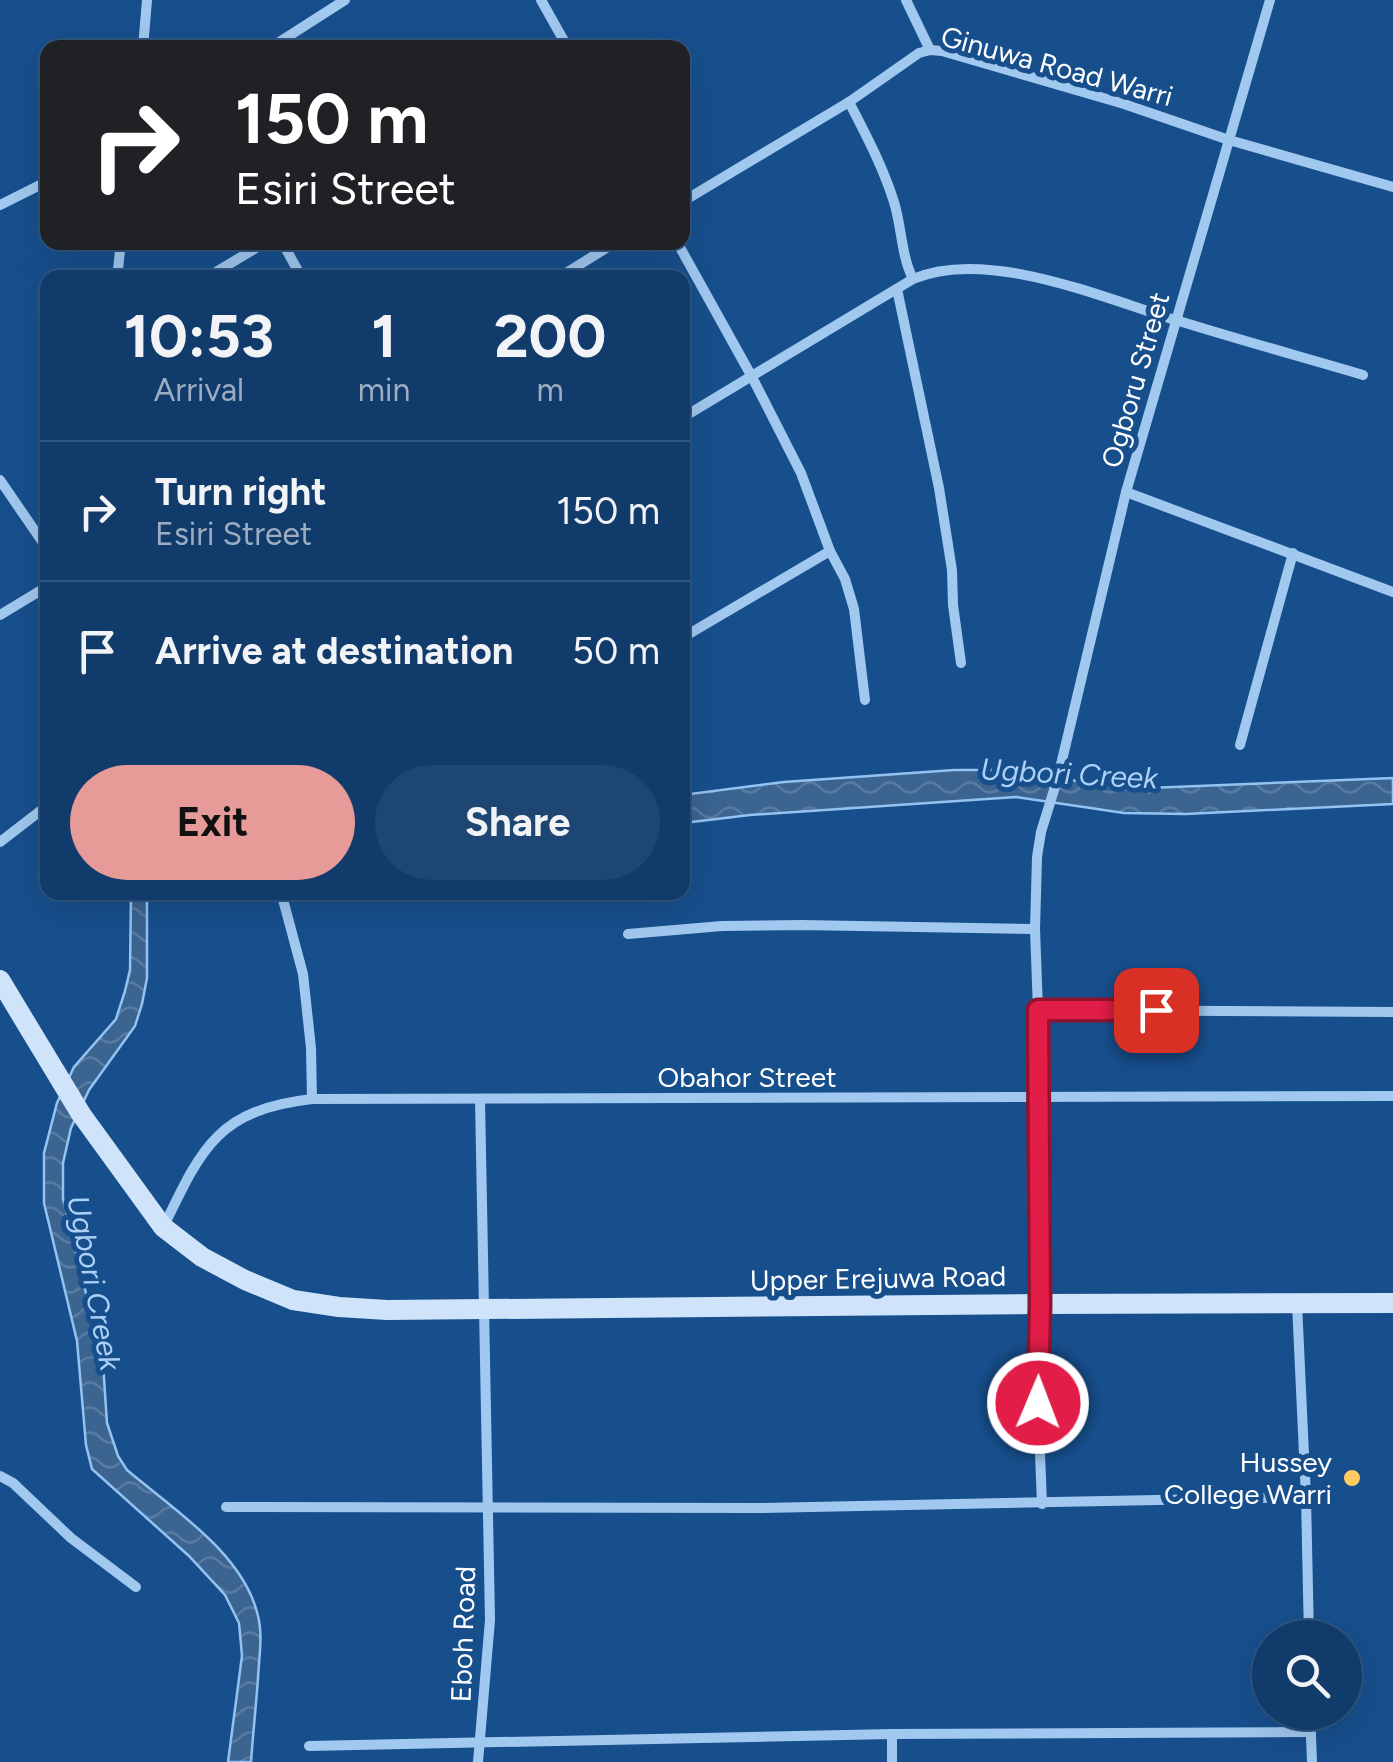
<!DOCTYPE html>
<style>
body{margin:0;font-family:Figtree,sans-serif;background:#1e4672;color:#f1f3f6;height:100vh;display:flex;flex-direction:column;font-size:38px;white-space:nowrap}
*{box-sizing:border-box;margin:0}
p{font-size:32px;color:#9cadc1}
.icon{flex:none;width:55px;height:55px;fill:none;stroke:currentColor;stroke-width:2;stroke-linecap:round;stroke-linejoin:round}
.map{position:relative;flex:1;overflow:hidden}
.details{position:absolute;left:40px;top:270px;width:650px;height:630px;display:flex;flex-direction:column;background:#113b6a;border-radius:20px;box-shadow:0 10px 40px #0002,0 0 0 2px #30557e}
.details>*{flex:none}
.hud{position:absolute;left:40px;top:40px;width:650px;height:210px;border-radius:20px;box-shadow:0 10px 40px #0002,0 0 0 2px #30557e;background:#202124;color:#fff;overflow:hidden}
.buttons{position:absolute;left:1252px;top:1620px;display:grid;gap:20px}
.buttons a{display:grid;place-items:center;width:110px;height:110px;border-radius:50%;background:#113b6a;box-shadow:0 10px 40px #0002,0 0 0 2px #30557e;font-size:50px}
.pin{position:absolute;display:grid;place-items:center;width:85px;height:85px;color:#fff;margin:-42px;border-radius:20px;box-shadow:0 5px 15px #0006}
.me{position:absolute;width:110px;margin:-55px;rotate:1deg;stroke-linejoin:round;filter:drop-shadow(0 0 8px #0008)}
.turn{display:flex;align-items:center;gap:35px;height:210px;padding:0 30px;font-size:45px}
.turn .icon{width:130px;height:130px;stroke-width:2.5}
.turn b{display:block;font-size:70px;line-height:85px}
.eta{display:flex;justify-content:space-evenly;align-items:center;height:170px;text-align:center}
.eta b{font-size:60px;font-weight:700;line-height:70px}
.action{display:flex;gap:20px;margin-top:auto;padding:20px 30px}
.action a{flex:1;height:115px;border-radius:60px;background:#e69b98;color:#111;font-size:40px;font-weight:700;line-height:115px;text-align:center}
.action a+a{background:#1e4672;color:#f1f3f6}
ul{padding:0;list-style:none}
li{display:flex;align-items:center;gap:30px;height:140px;padding:0 30px;border-top:2px solid #30557e}
li div{flex:1}
li b{display:block;font-size:38px}
li em{font-style:normal}
.map>svg:first-child{display:block}
.water{fill:url(#water-waves);stroke:#94c3f2;stroke-width:2.5}
.lines{fill:none;stroke-linecap:round;stroke-linejoin:round}
.street{stroke:#a1c8ef;stroke-width:10}
.secondary{stroke:#cfe4fb;stroke-width:20}
.route-casing{stroke:#92132f;stroke-width:25}
.route{stroke:#e11d48;stroke-width:18}
.poi-dot{fill:#ffcb60;stroke:#174f8d;stroke-width:4}
.labels{text-anchor:middle;stroke-width:10;stroke-linejoin:round;paint-order:stroke}
.street-label{font-size:28px;fill:#fff;stroke:#174f8d}
.poi-label{font-size:28px;fill:#fff;stroke:#174f8d;text-anchor:end}
.water-label{font-size:30px;font-style:italic;fill:#add1f6;stroke:#174f8d}
</style>
<div class="map">
<svg width="1393" height="1762" viewBox="0 0 1393 1762">
<defs>
<pattern id="water-waves" width="16" height="10" patternUnits="userSpaceOnUse" patternTransform="scale(2.5)"><rect width="16" height="10" fill="#3b6491"/><path d="M0 5q4-4 8 0t8 0" fill="none" stroke="#587ba2"/></pattern>
</defs>
<rect width="100%" height="100%" fill="#174f8d"/>
<g class="water">
<polygon points="954,770 1013,770 1124,789 1393,778 1393,804 1186,814 1124,813 1016,797 750,815 683,823 682,795 784,782"/>
<path d="M131,893H147V978L142,1004L135,1026L89,1090L71,1128L63,1163V1199L103,1363L107,1423L118,1456L127,1470C173,1509 244,1554 258,1616C263,1636 259,1657 258,1678C256,1706 253,1734 251,1762H228L242,1656L239,1623L225,1595L189,1556L92,1469L86,1445L77,1341L44,1203V1153L57,1103L74,1067L116,1019L125,991L130,970Z"/>
</g>
<g class="lines">
<g class="street">
<polyline points="541,0 568,48"/>
<polyline points="906,0 930,50"/>
<polyline points="143,48 147,0"/>
<polyline points="270,48 345,0"/>
<path d="M849,102C866,135 883,167 894,202C902,228 901,255 913,279"/>
<polyline points="682,202 849,102 919,53 930,50 942,51 1124,104 1229,140 1393,187"/>
<polyline points="0,205 48,181"/>
<polyline points="282,242 302,278"/>
<polyline points="677,242 752,377 801,473 830,551 845,579 854,609 865,700"/>
<polyline points="117,278 121,242"/>
<polyline points="206,278 266,242"/>
<polyline points="558,278 616,242"/>
<polyline points="897,289 939,488 952,570 953,605 961,663"/>
<path d="M682,418L913,279C988,247 1105,299 1179,321C1240,340 1302,357 1363,375"/>
<polyline points="0,480 48,550"/>
<polyline points="1126,492 1393,592"/>
<polyline points="0,615 48,586"/>
<polyline points="682,638 830,551"/>
<polyline points="1240,745 1293,553"/>
<polyline points="0,842 48,805"/>
<polyline points="281,892 303,974 311,1048 312,1099"/>
<polyline points="628,934 722,926 801,925 1035,929"/>
<polyline points="1038,1010 1393,1012"/>
<path d="M164,1226C202,1147 218,1110 312,1099L1393,1096"/>
<polyline points="1297,1304 1306,1497 1309,1638"/>
<polyline points="0,1476 13,1483 71,1538 136,1587"/>
<polyline points="1042,1504 1038,1403 1040,1304 1038,1010 1035,929 1037,857 1041,832 1058,777 1126,492 1270,0"/>
<polyline points="226,1507 758,1508 1306,1497"/>
<polyline points="1310,1712 1312,1762"/>
<polyline points="892,1734 892,1762"/>
<polyline points="309,1746 892,1734 1310,1732"/>
<polyline points="478,1762 490,1620 480,1100"/>
</g>
<polyline class="secondary" points="0,980 81,1114 163,1227 202,1257 245,1280 293,1300 339,1307 387,1310 1040,1304 1393,1303"/>
</g>
<g class="lines">
<g class="route-casing">
<polyline id="route" points="1038,1403 1040,1304 1038,1010 1156,1010"/>
</g>
<use href="#route" class="route"/>
</g>
<circle class="poi-dot" cx="1352" cy="1478" r="10"/>
<g class="labels">
<g class="street-label">
<text transform="translate(1057 66) rotate(15)" y="10">Ginuwa Road Warri</text>
<text transform="translate(1135 380) rotate(-74)" y="10">Ogboru Street</text>
<text x="747" y="1087">Obahor Street</text>
<text transform="translate(878 1278) rotate(-1)" y="10">Upper Erejuwa Road</text>
<text transform="translate(463 1634) rotate(-88)" y="10">Eboh Road</text>
</g>
<g class="poi-label">
<text x="1332" y="1472">Hussey<tspan x="1332" dy="32">College Warri</tspan></text>
</g>
<g class="water-label">
<text transform="translate(1069 774) rotate(3)" y="10">Ugbori Creek</text>
<text transform="translate(94 1283) rotate(79)" y="10">Ugbori Creek</text>
</g>
</g>
</svg>
<div class="buttons">
<a><svg class="icon" aria-label="search" viewBox="0 0 24 24"><circle cx="10" cy="10" r="6"/><path d="M15 15l6 6"/></svg></a>
</div>
<div class="pin" style="left:1156px;top:1010px;background:#d93025"><svg class="icon" aria-label="arrive" viewBox="0 0 24 24"><path d="M6 21V4h12l-3 4 3 4H6"/></svg></div>
<svg class="me" style="left:1038px;top:1403px" viewBox="-20 -20 40 40"><circle r="17" fill="#e11d48" stroke="#fff" stroke-width="3"/><path d="M0-11L8 9 0 5-8 9z" fill="#fff"/></svg>
<div class="hud">
<div class="turn"><svg class="icon" aria-label="right" viewBox="0 0 24 24"><path d="M7 20v-9h11M14 6l5 5-5 5"/></svg><div><b>150 m</b>Esiri Street</div></div>
</div>
<section class="details">
<div class="eta">
<div><b>10:53</b><p>Arrival</p></div>
<div><b>1</b><p>min</p></div>
<div><b>200</b><p>m</p></div>
</div>
<ul>
<li><svg class="icon" aria-label="right" viewBox="0 0 24 24"><path d="M7 20v-9h11M14 6l5 5-5 5"/></svg><div><b>Turn right</b><p>Esiri Street</p></div><em>150 m</em></li>
<li><svg class="icon" aria-label="arrive" viewBox="0 0 24 24"><path d="M6 21V4h12l-3 4 3 4H6"/></svg><div><b>Arrive at destination</b></div><em>50 m</em></li>
</ul>
<div class="action"><a>Exit</a><a>Share</a></div>
</section>
</div>
